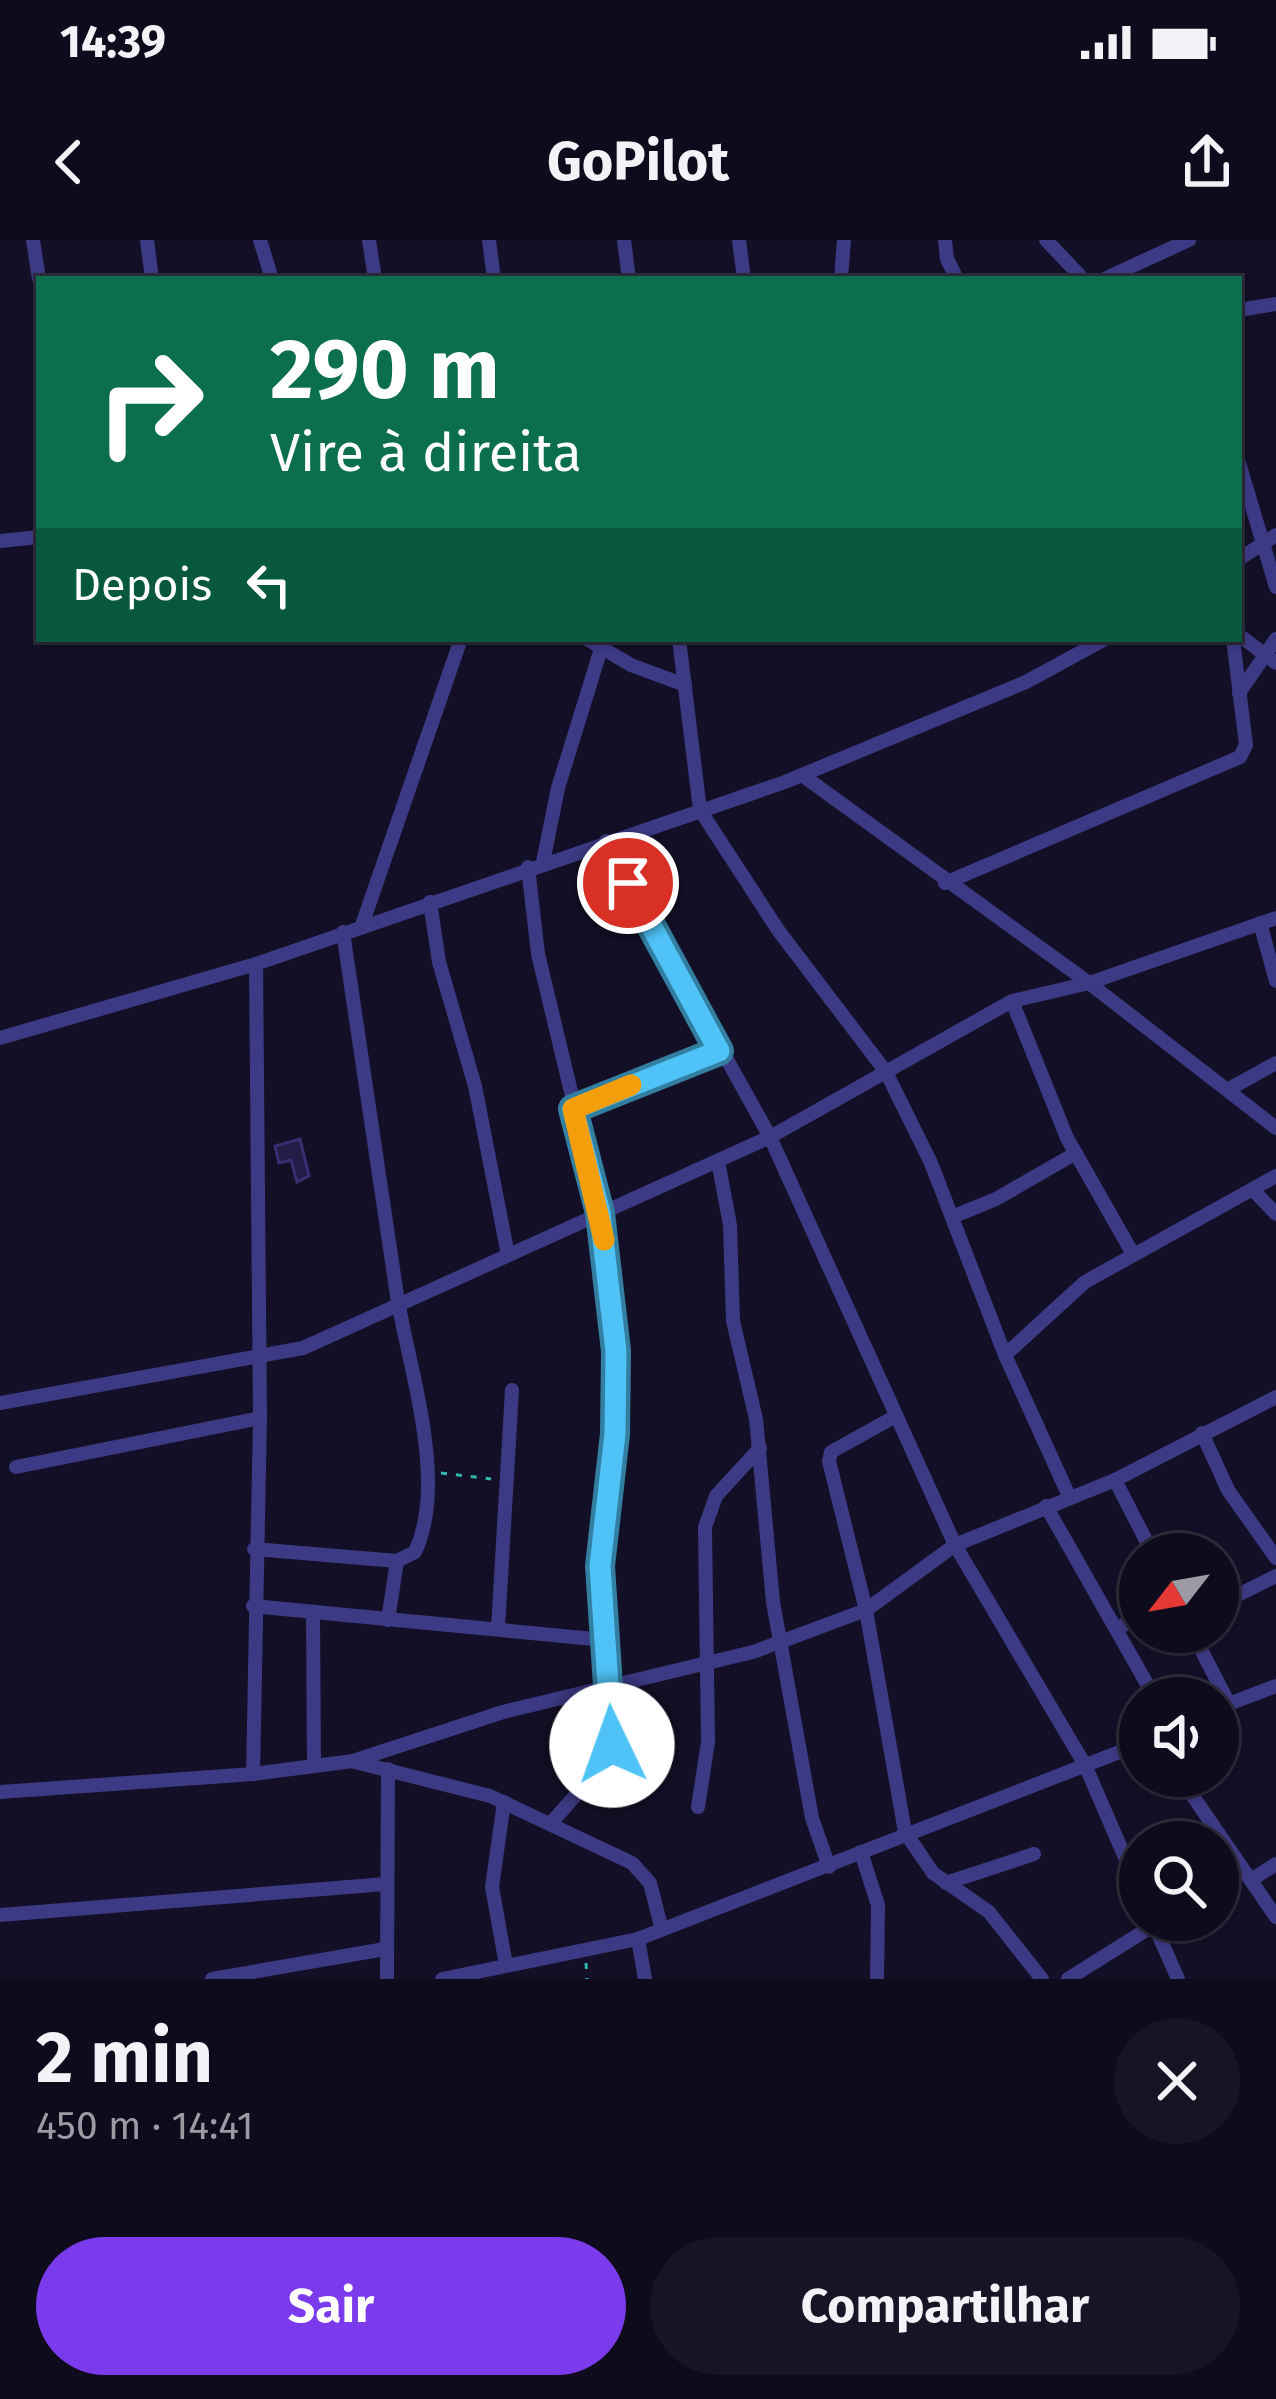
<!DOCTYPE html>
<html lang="pt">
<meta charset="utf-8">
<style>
body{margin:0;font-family:"Fira Sans",sans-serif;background:#171425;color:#f1f3f6;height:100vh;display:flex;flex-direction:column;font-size:45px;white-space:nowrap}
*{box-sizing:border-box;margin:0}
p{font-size:39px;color:#9b9ba3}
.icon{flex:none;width:66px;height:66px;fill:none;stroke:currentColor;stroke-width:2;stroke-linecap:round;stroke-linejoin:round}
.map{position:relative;height:1739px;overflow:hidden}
.panel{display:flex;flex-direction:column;background:#0e0b1c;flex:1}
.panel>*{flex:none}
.guide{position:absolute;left:36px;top:36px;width:1206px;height:366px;border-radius:0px;box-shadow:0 3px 9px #0004,0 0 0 3px #2e2b3b;background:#0b6e4f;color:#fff;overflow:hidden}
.needle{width:78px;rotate:239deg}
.tools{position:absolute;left:1119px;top:1293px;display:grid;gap:24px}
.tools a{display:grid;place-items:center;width:120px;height:120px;border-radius:50%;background:#0e0b1c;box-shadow:0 3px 9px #0004,0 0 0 3px #2e2b3b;font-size:60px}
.pin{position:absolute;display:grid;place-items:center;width:102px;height:102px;color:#fff;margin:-51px;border:6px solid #fff;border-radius:50%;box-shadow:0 3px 12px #0007}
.me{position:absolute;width:132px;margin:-66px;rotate:357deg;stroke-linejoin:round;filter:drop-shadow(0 0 9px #0008)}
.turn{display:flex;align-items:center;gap:42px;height:252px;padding:0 36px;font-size:54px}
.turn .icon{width:156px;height:156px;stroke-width:2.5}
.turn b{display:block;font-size:84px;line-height:102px}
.then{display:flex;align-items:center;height:114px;padding:0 36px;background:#0003;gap:24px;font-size:45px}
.round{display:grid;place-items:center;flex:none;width:126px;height:126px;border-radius:63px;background:#171425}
.headline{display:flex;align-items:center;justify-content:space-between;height:204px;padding:0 36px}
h1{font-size:72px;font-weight:700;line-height:90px}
.action{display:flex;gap:24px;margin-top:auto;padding:24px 36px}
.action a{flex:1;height:138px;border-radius:72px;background:#7c3aed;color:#fff;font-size:48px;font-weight:700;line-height:138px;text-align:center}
.action a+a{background:#171425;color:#f1f3f6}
.status{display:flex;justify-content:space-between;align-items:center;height:84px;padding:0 60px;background:#0e0b1c;direction:ltr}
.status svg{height:33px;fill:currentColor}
header{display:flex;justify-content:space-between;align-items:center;height:156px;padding:0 36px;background:#0e0b1c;font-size:54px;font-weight:700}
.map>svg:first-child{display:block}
.building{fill:#241b47;stroke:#3b2d73;stroke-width:3}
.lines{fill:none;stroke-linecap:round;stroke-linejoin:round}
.path{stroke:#2fb8b0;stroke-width:3;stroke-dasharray:6 9;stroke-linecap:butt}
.minor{stroke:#3d3a85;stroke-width:14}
.route-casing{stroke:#337fa1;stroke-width:30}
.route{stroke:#4fc3f7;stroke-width:21}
.slow{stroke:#f59e0b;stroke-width:21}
</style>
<div class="status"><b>14:39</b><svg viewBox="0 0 49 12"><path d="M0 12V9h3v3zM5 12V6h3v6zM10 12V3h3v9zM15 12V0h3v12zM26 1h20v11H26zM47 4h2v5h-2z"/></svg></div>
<header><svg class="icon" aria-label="back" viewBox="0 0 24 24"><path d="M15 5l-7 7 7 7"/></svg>GoPilot<svg class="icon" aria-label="share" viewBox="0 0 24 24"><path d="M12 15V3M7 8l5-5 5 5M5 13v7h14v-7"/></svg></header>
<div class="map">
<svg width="1276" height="1739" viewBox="0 0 1276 1739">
<rect width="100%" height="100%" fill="#130f26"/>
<polygon class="building" points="300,899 309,936 297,942 291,920 279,923 275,906"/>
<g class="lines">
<g class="path">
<polyline points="441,1233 491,1239"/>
<polyline points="586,1723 587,1739"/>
</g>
<g class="minor">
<polyline points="33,0 39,39"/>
<polyline points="147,0 152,39"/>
<polyline points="260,0 272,39"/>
<polyline points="369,0 375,39"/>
<polyline points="489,0 494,39"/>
<polyline points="624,0 629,39"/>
<polyline points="739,0 744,39"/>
<polyline points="945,0 947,19 957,39"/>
<polyline points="1046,0 1083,39"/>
<polyline points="841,39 844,0"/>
<polyline points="1104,39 1189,0"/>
<polyline points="1239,70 1276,64"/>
<polyline points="1239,223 1276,347"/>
<polyline points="0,301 39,297"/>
<polyline points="1239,319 1276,295"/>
<polyline points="1239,395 1276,423"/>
<polyline points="587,399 631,425 685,445"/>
<polyline points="679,399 700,570 778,690 886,832 931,923 1005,1115 1069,1256"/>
<polyline points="1239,453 1276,399"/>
<polyline points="802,535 1089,743 1276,888"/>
<polyline points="606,601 770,897 955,1305 1085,1525 1140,1652"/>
<polyline points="543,622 558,548 604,399"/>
<polyline points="528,627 538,714 600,973 613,1064 615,1194 600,1326 612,1505 598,1530 551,1583"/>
<polyline points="945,643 1240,517 1246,505 1233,399"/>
<polyline points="430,662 439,722 475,846 508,1015"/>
<polyline points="1260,683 1276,741"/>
<polyline points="362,685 461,399"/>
<polyline points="1012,761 1067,898 1133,1014"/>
<polyline points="0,798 256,724 785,542 1026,442 1105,399"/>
<polyline points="1229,849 1276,823"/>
<polyline points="573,869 719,811"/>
<polyline points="718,921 730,985 733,1081 756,1179 773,1362 812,1578 829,1627"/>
<polyline points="1255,952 1276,974"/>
<polyline points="952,977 996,959 1076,913"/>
<polyline points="1005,1115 1085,1042 1276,936"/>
<polyline points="0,1163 303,1108 770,897 1012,761 1089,743 1276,678"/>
<polyline points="896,1176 831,1212 829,1221 866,1370 905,1592 933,1633 989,1672 1042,1739"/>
<polyline points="1202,1193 1228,1250 1276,1318"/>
<polyline points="16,1227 260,1178"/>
<polyline points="1115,1240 1153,1314"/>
<polyline points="1046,1266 1155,1458"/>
<path d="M254,1309L397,1321L415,1312C449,1240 407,1124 396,1049C379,930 361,811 343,692"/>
<polyline points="1218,1365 1276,1336"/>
<polyline points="253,1366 604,1400"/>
<polyline points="313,1372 314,1525"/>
<polyline points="388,1380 397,1321"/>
<polyline points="498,1388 512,1150"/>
<polyline points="1118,1388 1140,1376"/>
<polyline points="1192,1392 1228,1462"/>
<polyline points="1218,1468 1276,1446"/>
<polyline points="355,1522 490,1556 632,1623 650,1643 662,1690"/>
<polyline points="253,1534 260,1178 256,724"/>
<polyline points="1179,1536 1276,1677"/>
<polyline points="0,1552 253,1534 353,1521 503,1472 753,1412 866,1370 955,1305 1115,1240 1276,1157"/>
<polyline points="504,1562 492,1647 506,1725"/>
<polyline points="698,1567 708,1502 705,1287 716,1256 760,1208"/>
<polyline points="861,1612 878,1665 877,1739"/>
<polyline points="1251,1640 1276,1624"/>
<polyline points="946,1643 1034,1614"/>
<polyline points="0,1675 386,1644"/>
<polyline points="1152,1680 1178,1739"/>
<polyline points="638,1699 645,1739"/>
<polyline points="212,1739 385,1709"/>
<polyline points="387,1739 388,1529"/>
<polyline points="442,1739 638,1699 1140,1504"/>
<polyline points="1068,1739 1154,1685"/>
</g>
</g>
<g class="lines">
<g class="route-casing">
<polyline id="route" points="612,1505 600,1326 615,1194 616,1111 600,973 573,869 719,811 628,643"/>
</g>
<use href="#route" class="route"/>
<polyline class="slow" points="604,1000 573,869 631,845"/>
</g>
</svg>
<div class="tools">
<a><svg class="needle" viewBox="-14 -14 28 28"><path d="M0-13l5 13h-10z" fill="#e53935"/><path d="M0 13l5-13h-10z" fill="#9b9ba3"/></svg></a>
<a><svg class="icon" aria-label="sound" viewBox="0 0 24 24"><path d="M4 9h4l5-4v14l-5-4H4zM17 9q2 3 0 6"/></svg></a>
<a><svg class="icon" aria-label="search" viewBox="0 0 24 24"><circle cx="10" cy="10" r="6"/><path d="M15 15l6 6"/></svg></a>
</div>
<div class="pin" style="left:628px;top:643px;background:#d93025"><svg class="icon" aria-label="arrive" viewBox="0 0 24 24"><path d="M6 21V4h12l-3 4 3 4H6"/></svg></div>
<svg class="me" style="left:612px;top:1505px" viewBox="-20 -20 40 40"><circle r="19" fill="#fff"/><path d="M0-13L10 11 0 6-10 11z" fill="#4fc3f7"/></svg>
<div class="guide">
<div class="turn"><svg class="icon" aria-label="right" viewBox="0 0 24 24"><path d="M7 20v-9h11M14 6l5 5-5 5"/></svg><div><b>290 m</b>Vire à direita</div></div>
<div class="then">Depois<svg class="icon" aria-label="left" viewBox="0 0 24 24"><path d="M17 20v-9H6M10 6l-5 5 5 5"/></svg></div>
</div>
</div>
<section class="panel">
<div class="headline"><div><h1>2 min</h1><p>450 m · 14:41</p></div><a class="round"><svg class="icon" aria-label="close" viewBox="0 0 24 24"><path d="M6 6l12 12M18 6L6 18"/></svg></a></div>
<div class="action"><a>Sair</a><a>Compartilhar</a></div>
</section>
